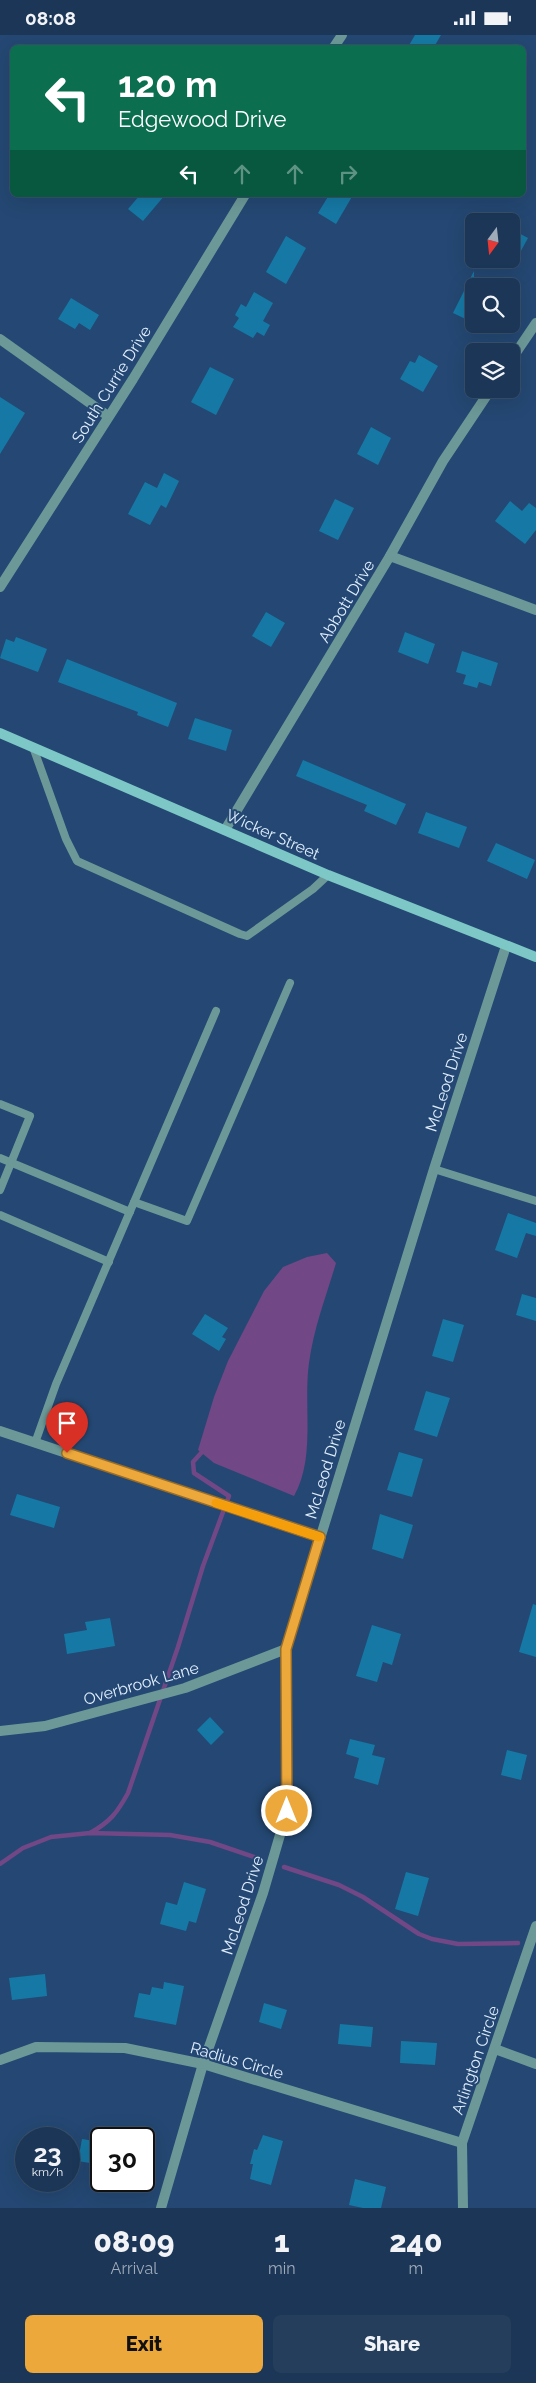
<!DOCTYPE html>
<style>
body{margin:0;font-family:Raleway,sans-serif;background:#243e5c;color:#f1f3f6;height:100vh;display:flex;flex-direction:column;font-size:19px;white-space:nowrap}
*{box-sizing:border-box;margin:0}
p{font-size:16px;color:#a0abb9}
.icon{flex:none;width:28px;height:28px;fill:none;stroke:currentColor;stroke-width:2;stroke-linecap:round;stroke-linejoin:round}
.map{position:relative;height:2173px;overflow:hidden}
.panel{display:flex;flex-direction:column;background:#1b3656;flex:1}
.panel>*{flex:none}
.guide{position:absolute;left:10px;top:10px;width:516px;height:152px;border-radius:8px;box-shadow:0 5px 20px #0002,0 0 0 1px #39506c;background:#0b6e4f;color:#fff;overflow:hidden}
.needle{width:32px;rotate:195deg}
.fabs{position:absolute;left:465px;top:178px;display:grid;gap:10px}
.fabs a{display:grid;place-items:center;width:55px;height:55px;border-radius:8px;background:#1b3656;box-shadow:0 5px 20px #0002,0 0 0 1px #39506c;font-size:25px}
.speed{position:absolute;left:15px;top:2092px;display:flex;gap:10px;font-size:25px;font-weight:700;text-align:center}
.speed>*{display:grid;place-content:center;width:65px;height:65px;border-radius:50%;background:#1b3656;box-shadow:0 5px 20px #0002,0 0 0 1px #39506c;line-height:1}
.speed small{font-size:12px;font-weight:400}
.speed .limit{border:2px solid #111;border-radius:8px;background:#fff;color:#111}
.pin{position:absolute;display:grid;place-items:center;width:42px;height:42px;color:#fff;margin:-51px -21px;border-radius:50% 50% 50% 0;rotate:-45deg;box-shadow:0 0 5px #0007}
.pin .icon{rotate:45deg}
.me{position:absolute;width:55px;margin:-28px;rotate:0deg;stroke-linejoin:round;filter:drop-shadow(0 0 4px #0008)}
.turn{display:flex;align-items:center;gap:18px;height:105px;padding:0 25px;font-size:22px}
.turn .icon{width:65px;height:65px;stroke-width:2.5}
.turn b{display:block;font-size:35px;line-height:42px}
.lanes{display:flex;align-items:center;height:48px;padding:0 25px;background:#0003;justify-content:center;gap:25px;direction:ltr}
.lanes .off{opacity:.35}
.eta{display:flex;justify-content:space-evenly;align-items:center;height:85px;text-align:center}
.eta b{font-size:30px;font-weight:800;line-height:35px}
.cta{display:flex;gap:10px;margin-top:auto;padding:10px 25px}
.cta a{flex:1;height:58px;border-radius:8px;background:#eda83b;color:#111;font-size:20px;font-weight:800;line-height:58px;text-align:center}
.cta a+a{background:#243e5c;color:#f1f3f6}
.status{display:flex;justify-content:space-between;align-items:center;height:35px;padding:0 25px;background:#1b3656;direction:ltr}
.status svg{height:14px;fill:currentColor}
.map>svg:first-child{display:block}
.water{fill:#724785}
.lines{fill:none;stroke-linecap:round;stroke-linejoin:round}
.stream{stroke:#724785;stroke-width:4.5}
.building{fill:#1679a5}
.service{stroke:#6c9998;stroke-width:8}
.minor{stroke:#6c9998;stroke-width:10}
.secondary{stroke:#7dc7c6;stroke-width:10}
.route-casing{stroke:#9a6d26;stroke-width:12}
.route{stroke:#eda83b;stroke-width:9}
.slow{stroke:#f59e0b;stroke-width:9}
.labels{text-anchor:middle;stroke-width:4;stroke-linejoin:round;paint-order:stroke}
.street-label{font-size:16px;fill:#e1eefe;stroke:#244873}
</style>
<div class="status"><b>08:08</b><svg viewBox="0 0 49 12"><path d="M0 12V9h3v3zM5 12V6h3v6zM10 12V3h3v9zM15 12V0h3v12zM26 1h20v11H26zM47 4h2v5h-2z"/></svg></div>
<div class="map">
<svg width="536" height="2173" viewBox="0 0 536 2173">
<rect width="100%" height="100%" fill="#244873"/>
<path class="water" d="M327,1218L336,1228C326,1262 314,1292 309,1328C303,1371 316,1422 294,1461L214,1428L198,1415L214,1362L228,1326L264,1256L283,1232L307,1222Z"/>
<g class="lines">
<g class="stream">
<path d="M90,1798C110,1787 117,1778 128,1758L178,1612L203,1531L229,1461L194,1438L193,1427L202,1417"/>
<polyline points="0,1829 23,1813 51,1802 90,1798 170,1800 210,1807 260,1824"/>
<polyline points="284,1832 339,1850 363,1862 419,1899 432,1904 458,1909 518,1908"/>
</g>
</g>
<g class="building">
<polygon points="415,0 441,0 434,12 408,12"/>
<polygon points="140,160 165,160 143,186 128,174"/>
<polygon points="329,160 353,160 336,189 318,178"/>
<polygon points="511,194 528,203 511,234"/>
<polygon points="286,201 306,213 286,249 266,237"/>
<polygon points="474,236 474,288 453,278"/>
<polygon points="254,257 273,268 263,286 270,290 264,301 257,297 253,303 233,292 239,283 235,280 241,269 246,272"/>
<polygon points="71,263 99,280 90,295 79,288 75,294 58,284"/>
<polygon points="419,320 438,331 423,357 400,344 410,326 415,328"/>
<polygon points="210,332 234,344 216,380 191,367"/>
<polygon points="0,362 25,378 0,419"/>
<polygon points="371,392 391,403 378,430 357,419"/>
<polygon points="164,438 179,446 166,473 161,470 150,490 128,479 145,447 157,453"/>
<polygon points="335,464 354,473 338,505 319,496"/>
<polygon points="510,466 522,476 529,468 536,473 536,495 525,509 495,486"/>
<polygon points="266,577 285,588 271,612 252,601"/>
<polygon points="405,597 435,609 428,629 398,617"/>
<polygon points="16,602 47,614 38,637 0,623 6,604 14,607"/>
<polygon points="462,616 498,628 491,651 479,647 477,653 463,649 466,640 456,637"/>
<polygon points="67,624 177,668 168,692 137,680 138,677 58,647"/>
<polygon points="195,683 232,695 226,716 188,704"/>
<polygon points="303,725 406,769 396,790 364,776 367,770 296,741"/>
<polygon points="426,777 467,792 459,813 418,798"/>
<polygon points="496,808 535,825 527,844 487,826"/>
<polygon points="508,1178 536,1188 536,1201 526,1198 517,1223 495,1215"/>
<polygon points="522,1259 536,1263 536,1286 516,1280"/>
<polygon points="205,1279 228,1293 222,1302 226,1304 219,1316 192,1299"/>
<polygon points="443,1284 464,1290 453,1327 432,1321"/>
<polygon points="426,1356 450,1363 437,1402 414,1395"/>
<polygon points="399,1417 423,1424 412,1462 387,1455"/>
<polygon points="17,1459 60,1472 54,1493 10,1480"/>
<polygon points="380,1479 413,1490 403,1524 372,1514"/>
<polygon points="533,1569 536,1570 536,1622 519,1617"/>
<polygon points="110,1583 115,1611 67,1619 64,1599 87,1595 85,1587"/>
<polygon points="372,1590 401,1599 392,1630 383,1627 377,1647 356,1641"/>
<polygon points="210,1682 224,1697 211,1710 197,1695"/>
<polygon points="350,1704 375,1710 372,1720 385,1723 378,1750 354,1743 359,1723 346,1719"/>
<polygon points="507,1715 527,1720 521,1745 501,1740"/>
<polygon points="406,1837 429,1843 418,1881 395,1874"/>
<polygon points="184,1847 206,1854 196,1888 189,1886 186,1896 160,1889 166,1867 177,1870"/>
<polygon points="45,1939 47,1961 12,1965 9,1943"/>
<polygon points="164,1947 184,1951 176,1990 134,1982 139,1958 150,1960 152,1952 163,1954"/>
<polygon points="264,1968 287,1975 281,1994 259,1987"/>
<polygon points="340,1989 373,1992 371,2012 338,2009"/>
<polygon points="401,2006 437,2008 435,2030 400,2028"/>
<polygon points="263,2100 283,2106 271,2150 250,2144 253,2129 250,2129 254,2114 257,2115"/>
<polygon points="82,2104 101,2107 101,2130 78,2126"/>
<polygon points="355,2144 386,2152 381,2173 363,2173 349,2170"/>
</g>
<g class="lines">
<g class="service">
<polyline points="33,712 66,804 77,826 240,899 247,901 313,854 328,840"/>
<polyline points="0,1069 30,1081 0,1155"/>
<polyline points="0,1123 130,1177"/>
<polyline points="434,1134 536,1166"/>
<polyline points="134,1167 187,1186 290,948"/>
<polyline points="0,1180 109,1227"/>
<polyline points="35,1408 56,1349 216,976"/>
</g>
<g class="minor">
<polyline points="334,12 342,0"/>
<polyline points="0,304 108,381"/>
<polyline points="511,325 536,288"/>
<polyline points="390,521 536,575"/>
<polyline points="0,552 133,344 245,160"/>
<polyline points="225,795 390,521 443,426 491,354"/>
<polyline points="0,1396 319,1502"/>
<polyline points="0,1696 45,1691 185,1653 286,1614"/>
<polyline points="495,2014 536,2029"/>
<polyline points="0,2025 36,2012 125,2013 203,2029 462,2108"/>
<polyline points="161,2173 203,2029 263,1858 287,1776 286,1614 434,1134 506,911"/>
<polyline points="463,2173 462,2108 536,1891"/>
</g>
<polyline class="secondary" points="0,698 328,840 536,922"/>
</g>
<g class="lines">
<g class="route-casing">
<polyline id="route" points="67,1418 320,1502 286,1614 287,1776"/>
</g>
<use href="#route" class="route"/>
<polyline class="slow" points="216,1468 319,1502"/>
</g>
<g class="labels">
<g class="street-label">
<text transform="translate(111 349) rotate(-58)" y="6">South Currie Drive</text>
<text transform="translate(346 566) rotate(-59)" y="6">Abbott Drive</text>
<text transform="translate(273 799) rotate(24)" y="6">Wicker Street</text>
<text transform="translate(446 1047) rotate(-72)" y="6">McLeod Drive</text>
<text transform="translate(325 1434) rotate(-73)" y="6">McLeod Drive</text>
<text transform="translate(141 1648) rotate(-16)" y="6">Overbrook Lane</text>
<text transform="translate(242 1870) rotate(-72)" y="6">McLeod Drive</text>
<text transform="translate(237 2025) rotate(16)" y="6">Radius Circle</text>
<text transform="translate(475 2025) rotate(-71)" y="6">Arlington Circle</text>
</g>
</g>
</svg>
<div class="fabs">
<a><svg class="needle" viewBox="-14 -14 28 28"><path d="M0-13l5 13h-10z" fill="#e53935"/><path d="M0 13l5-13h-10z" fill="#a0abb9"/></svg></a>
<a><svg class="icon" aria-label="search" viewBox="0 0 24 24"><circle cx="10" cy="10" r="6"/><path d="M15 15l6 6"/></svg></a>
<a><svg class="icon" aria-label="layers" viewBox="0 0 24 24"><path d="M12 4l9 5-9 5-9-5zM3 14l9 5 9-5"/></svg></a>
</div>
<div class="speed"><div>23<small>km/h</small></div><div class="limit">30</div></div>
<div class="pin" style="left:67px;top:1418px;background:#d93025"><svg class="icon" aria-label="arrive" viewBox="0 0 24 24"><path d="M6 21V4h12l-3 4 3 4H6"/></svg></div>
<svg class="me" style="left:287px;top:1776px" viewBox="-20 -20 40 40"><circle r="17" fill="#eda83b" stroke="#fff" stroke-width="3"/><path d="M0-11L8 9 0 5-8 9z" fill="#fff"/></svg>
<div class="guide">
<div class="turn"><svg class="icon" aria-label="left" viewBox="0 0 24 24"><path d="M17 20v-9H6M10 6l-5 5 5 5"/></svg><div><b>120 m</b>Edgewood Drive</div></div>
<div class="lanes"><svg class="icon" aria-label="left" viewBox="0 0 24 24"><path d="M17 20v-9H6M10 6l-5 5 5 5"/></svg><svg class="icon off" aria-label="ahead" viewBox="0 0 24 24"><path d="M12 20V5M6 11l6-6 6 6"/></svg><svg class="icon off" aria-label="ahead" viewBox="0 0 24 24"><path d="M12 20V5M6 11l6-6 6 6"/></svg><svg class="icon off" aria-label="right" viewBox="0 0 24 24"><path d="M7 20v-9h11M14 6l5 5-5 5"/></svg></div>
</div>
</div>
<section class="panel">
<div class="eta">
<div><b>08:09</b><p>Arrival</p></div>
<div><b>1</b><p>min</p></div>
<div><b>240</b><p>m</p></div>
</div>
<div class="cta"><a>Exit</a><a>Share</a></div>
</section>
